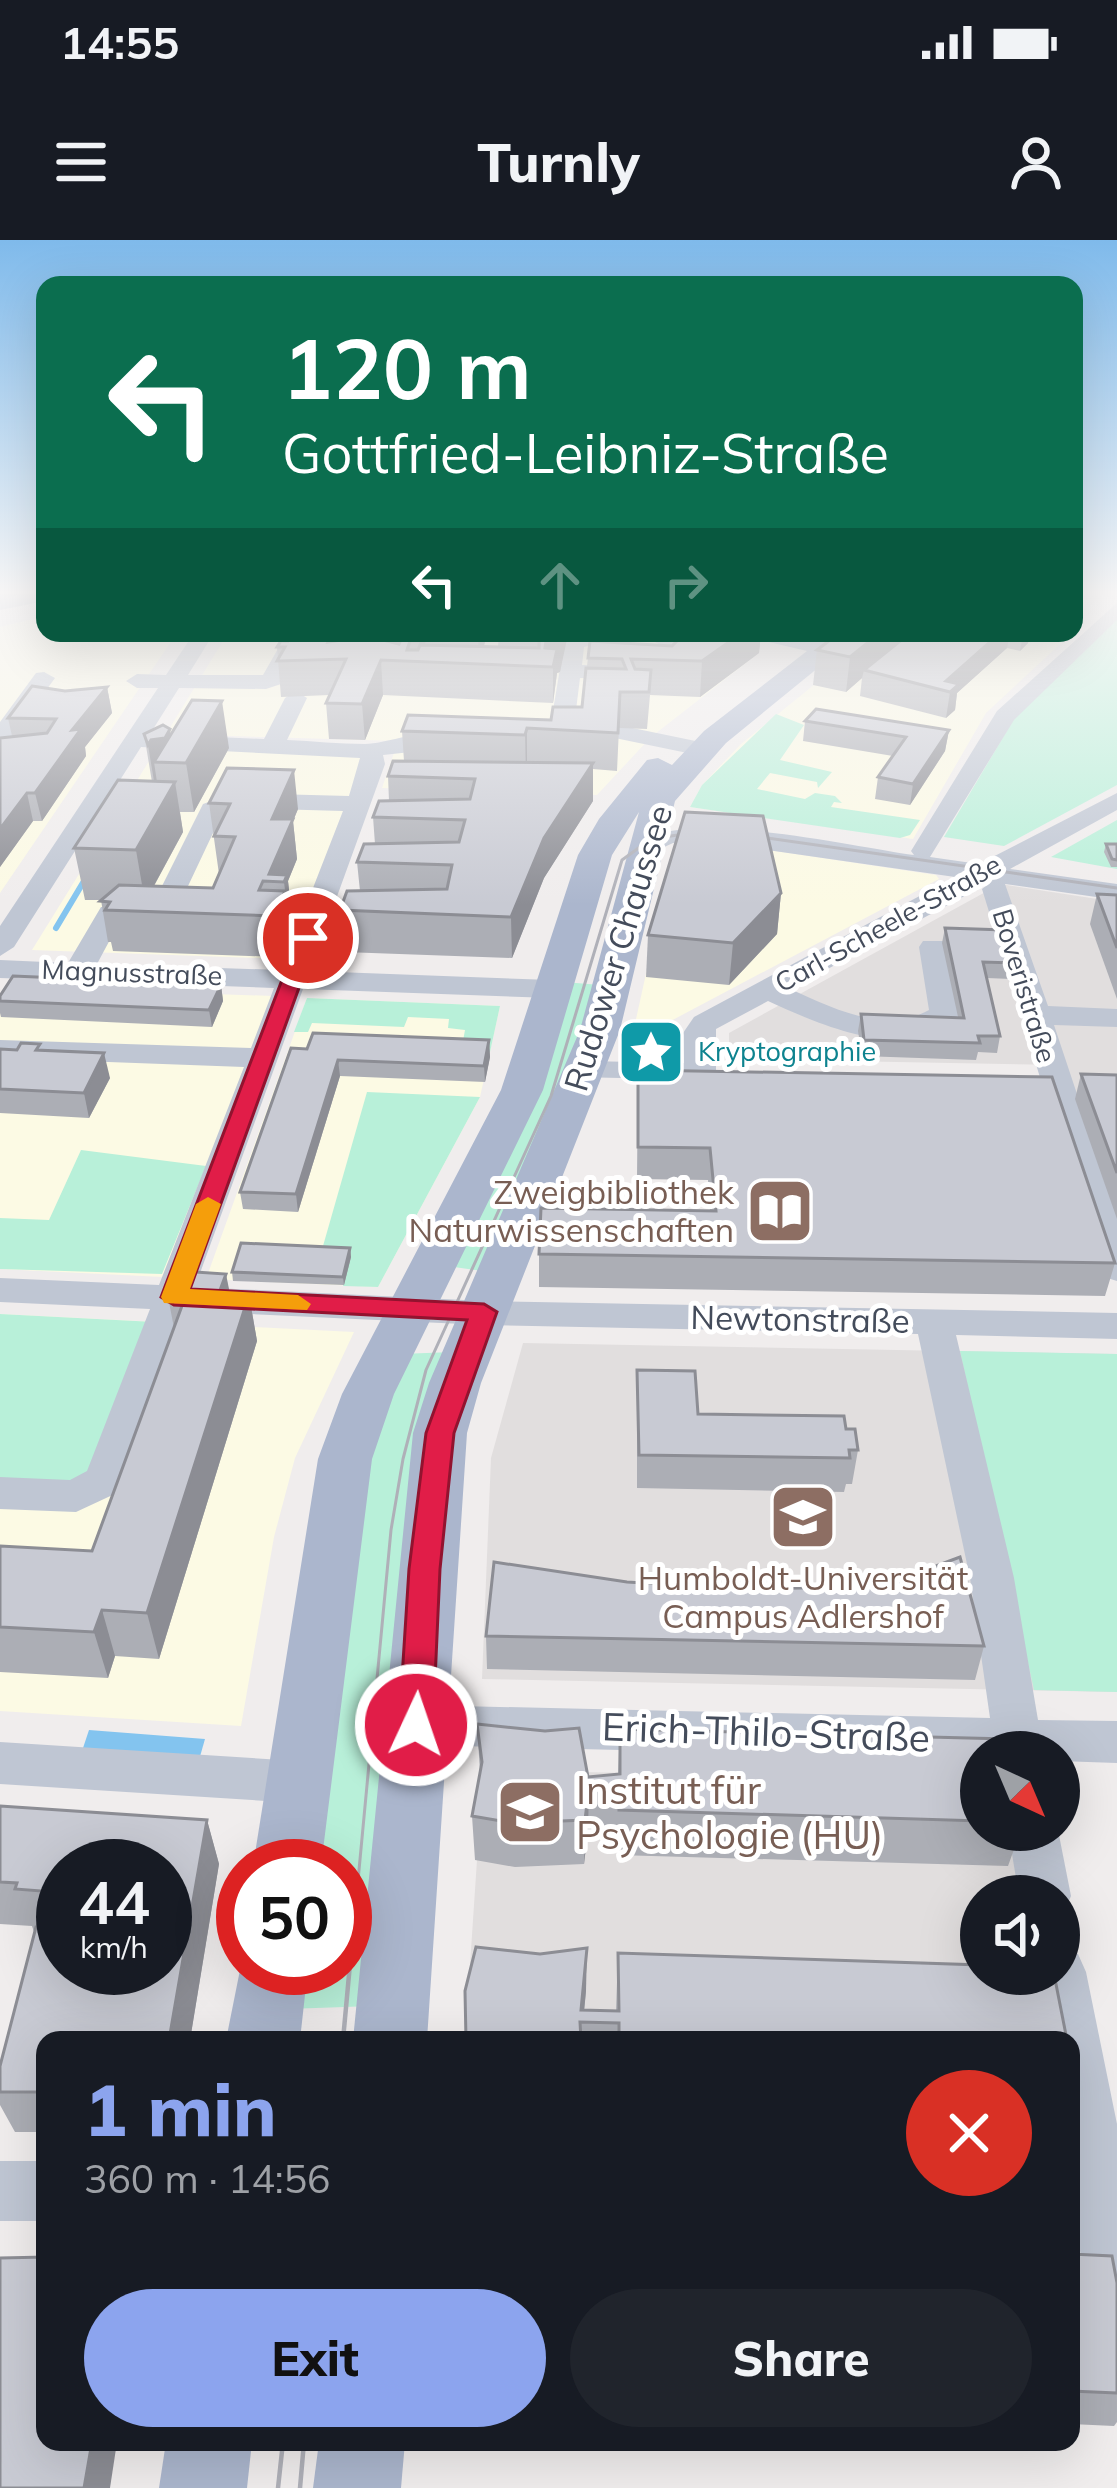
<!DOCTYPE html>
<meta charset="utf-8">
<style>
body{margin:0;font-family:Mulish,sans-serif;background:#20242c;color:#f1f3f6;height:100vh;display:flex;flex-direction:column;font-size:45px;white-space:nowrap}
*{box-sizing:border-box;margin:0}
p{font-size:39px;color:#9ea1a6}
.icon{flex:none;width:66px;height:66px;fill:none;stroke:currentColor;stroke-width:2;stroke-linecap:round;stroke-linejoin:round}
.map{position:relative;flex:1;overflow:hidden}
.sheet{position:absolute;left:36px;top:1791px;width:1044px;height:420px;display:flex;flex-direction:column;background:#171b24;border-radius:24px;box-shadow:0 12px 48px #0002}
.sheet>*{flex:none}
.banner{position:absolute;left:36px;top:36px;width:1047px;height:366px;border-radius:24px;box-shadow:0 12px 48px #0002;background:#0b6e4f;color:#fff;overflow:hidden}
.needle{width:78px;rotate:136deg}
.fabs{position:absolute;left:960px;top:1491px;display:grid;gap:24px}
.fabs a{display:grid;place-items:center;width:120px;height:120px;border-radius:50%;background:#171b24;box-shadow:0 12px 48px #0002;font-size:60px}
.speed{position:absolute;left:36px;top:1599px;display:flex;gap:24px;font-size:60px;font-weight:700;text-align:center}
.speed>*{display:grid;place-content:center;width:156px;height:156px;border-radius:50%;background:#171b24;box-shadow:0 12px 48px #0002;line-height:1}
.speed small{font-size:30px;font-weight:400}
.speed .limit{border:18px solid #d22;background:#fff;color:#111}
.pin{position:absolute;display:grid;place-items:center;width:102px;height:102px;color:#fff;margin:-51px;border:6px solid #fff;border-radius:50%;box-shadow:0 3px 12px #0007}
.me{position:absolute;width:132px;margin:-66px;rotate:3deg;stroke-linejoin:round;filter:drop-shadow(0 0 9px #0008)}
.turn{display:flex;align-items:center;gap:42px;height:252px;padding:0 48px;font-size:54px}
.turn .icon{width:156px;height:156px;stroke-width:2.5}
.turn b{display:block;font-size:84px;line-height:102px}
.lanes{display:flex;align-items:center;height:114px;padding:0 48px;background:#0003;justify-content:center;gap:60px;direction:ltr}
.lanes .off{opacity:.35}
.round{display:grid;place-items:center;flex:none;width:126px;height:126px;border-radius:63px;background:#20242c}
.head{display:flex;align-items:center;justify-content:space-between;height:204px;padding:0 48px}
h1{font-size:72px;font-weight:800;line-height:90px;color:#8ca4ee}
.cta{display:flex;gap:24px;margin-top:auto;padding:24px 48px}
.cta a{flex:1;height:138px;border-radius:72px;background:#8ca4ee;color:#111;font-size:48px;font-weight:800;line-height:138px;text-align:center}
.cta a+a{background:#20242c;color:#f1f3f6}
.status{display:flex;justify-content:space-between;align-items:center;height:84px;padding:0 60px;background:#171b24;direction:ltr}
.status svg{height:33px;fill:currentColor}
header{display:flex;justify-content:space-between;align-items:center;height:156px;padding:0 48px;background:#171b24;font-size:54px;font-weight:800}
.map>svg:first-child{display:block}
.commercial{fill:#fcfae4}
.education{fill:#e1dede}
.green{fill:#b8f0d9}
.water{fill:#83c4ef}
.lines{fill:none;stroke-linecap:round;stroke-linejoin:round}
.stream{stroke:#83c4ef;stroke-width:6}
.minor{fill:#bfc6d3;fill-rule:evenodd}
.major{fill:#abb6cd;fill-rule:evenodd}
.tram-far1{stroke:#afb0b8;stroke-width:3}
.tram{stroke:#afb0b8;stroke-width:4.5}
.wall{fill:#acaeb5}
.shaded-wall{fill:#8c8d94}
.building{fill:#c8cad3;stroke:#8c8d94;stroke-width:3;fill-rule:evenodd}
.route{fill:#e11d48;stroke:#92132f;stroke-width:3}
.slow{fill:#f59e0b}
.labels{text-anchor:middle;stroke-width:10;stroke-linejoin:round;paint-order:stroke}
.far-street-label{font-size:27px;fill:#444c5b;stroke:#fff}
.far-culture-label{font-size:27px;fill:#0d838f;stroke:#fff;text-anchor:start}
.street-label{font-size:33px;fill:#444c5b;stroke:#fff}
.education-label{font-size:33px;fill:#785e54;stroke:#fff;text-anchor:end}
.near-street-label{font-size:39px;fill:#444c5b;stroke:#fff}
.near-education-label{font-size:39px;fill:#785e54;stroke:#fff;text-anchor:start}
</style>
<div class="status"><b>14:55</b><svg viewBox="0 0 49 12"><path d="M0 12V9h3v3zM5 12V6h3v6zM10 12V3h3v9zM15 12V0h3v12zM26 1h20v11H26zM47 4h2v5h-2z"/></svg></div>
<header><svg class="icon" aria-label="menu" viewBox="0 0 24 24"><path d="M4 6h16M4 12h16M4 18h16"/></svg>Turnly<svg class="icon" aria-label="person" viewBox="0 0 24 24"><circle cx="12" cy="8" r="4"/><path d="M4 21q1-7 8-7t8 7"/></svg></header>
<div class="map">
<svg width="1117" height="2248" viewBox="0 0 1117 2248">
<rect width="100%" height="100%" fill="#f0eded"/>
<g class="commercial">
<polygon points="45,376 45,393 177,393 0,653 0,387"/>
<polygon points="228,393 717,393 759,413 651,497 597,555 382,548 398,501 166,494"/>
<polygon points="878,393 1072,393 986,473 913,599 690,567 702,545 741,504"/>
<polygon points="159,505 364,516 287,719 32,710"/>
<polygon points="701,600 936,635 939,639 631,802 673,611"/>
<polygon points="9,747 274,756 163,1037 0,1029 0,762"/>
<polygon points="307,758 500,766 480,857 378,1047 206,1039"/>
<polygon points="0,1074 354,1092 295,1218 274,1297 241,1486 0,1471"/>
</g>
<g class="education">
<polygon points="1000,644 1117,662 1117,978 1062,825 729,819 729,793"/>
<polygon points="523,1103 1117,1114 1117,1452 482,1439 491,1218"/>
<polygon points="483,1530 981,1540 981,1590 1014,1590 1027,1656 981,1656 981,1734 1056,1800 465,1800"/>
</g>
<g class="green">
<polygon points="1117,378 1117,545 1004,606 944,597 1015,477"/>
<polygon points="776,474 804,485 780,520 832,532 818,548 817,542 770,533 757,549 805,559 815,553 835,556 842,563 834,562 831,567 920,580 910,595 900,598 690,567 702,545"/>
<polygon points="1117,580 1117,629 1051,617"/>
<polygon points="564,742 600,745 489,1032 447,1026"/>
<polygon points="307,758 500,766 490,812 442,811 463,801 465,790 448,788 449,779 408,777 404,787 312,783 308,792 294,792"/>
<polygon points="367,852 480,857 378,1047 343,1046 350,1016 321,1013"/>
<polygon points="81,910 206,926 162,1034 0,1029 0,978 49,980"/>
<polygon points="0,1074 155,1082 97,1231 66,1249 0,1247"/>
<polygon points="960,1111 1117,1114 1117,1452 1034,1450"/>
<polygon points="453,1112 373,1766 287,1769 292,1728 345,1728 345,1626 305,1626 345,1293 400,1114"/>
</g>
<polygon class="water" points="89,1490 205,1499 199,1520 82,1511"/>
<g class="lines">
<polyline class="stream" points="56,688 87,636"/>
<g class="minor">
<path d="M1117,363V380L1014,480L930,617L979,624L1117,553V570L1010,629L1117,644V660L1005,644L1048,766L1117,769V787L1054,785L1117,974V1041L1104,1037L1099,1029L982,649L991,642L790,749C832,768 886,795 929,770L919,707L923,701H943L960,774C915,828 818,784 768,761L716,789V833L711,840L575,837L570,830L575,823L586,821L684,823L683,793L694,777L955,637L712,602L673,603L645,616L632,608C672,564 854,607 914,615L911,611L997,471Z"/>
<path d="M194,393H214L188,435H263L287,393H307L281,444L266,449L179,448L150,494L264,499L285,458L296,451L307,458L287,500C313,501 339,504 365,504C395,503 443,479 469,500L457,507L383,515L385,524L310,731L551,740L566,749L551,758L303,749L195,1047L484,1061L1117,1073V1099L956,1095L1014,1338L1038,1480L1117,1481V1523L1059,1521V1512H981V1519L416,1505L399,1499L392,1485L399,1471L416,1465L990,1478L970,1338L918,1094L484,1085L187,1071L119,1252L76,1272L0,1269V1237L70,1240L87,1231L150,1069L0,1062V1038L159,1045L244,827L0,818V800L251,808L274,748L0,738V720L68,723L101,667L152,666L203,564L234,553L349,556L360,518L141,507L14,707L0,716V686L158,448H137L126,441L137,434L166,435ZM237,568L343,571L281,730L97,724L120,681L172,680L222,574Z"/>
<polygon points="463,393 560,393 561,395 551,401 473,399"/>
<polygon points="566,393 632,393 584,407 582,425 645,426 672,412 640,393 666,393 691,406 695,414 649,438 580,438 573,494 561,501 549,494"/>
<polygon points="44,432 55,438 8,503 0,505 0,482 36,433"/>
<polygon points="618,485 710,504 714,509 702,516 610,497 606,492"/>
<polygon points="0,1502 298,1521 316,1527 323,1542 316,1557 298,1563 0,1544"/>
<polygon points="1008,1590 1058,1590 1071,1656 1064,1673 1059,1675 1059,1656 1019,1656"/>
<path d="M1059,1706L1078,1714L1086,1732L1117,1884V2069L1095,2060C1062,1979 1071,1886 1071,1800H1044L1032,1734H1059Z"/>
<rect x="0" y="1921" width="45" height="60"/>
</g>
<g class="major">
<polygon points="18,351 45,351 45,361 0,370 0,354"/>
<path d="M752,393C780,393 812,399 838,393L851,401L726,503L675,561L620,790L481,1143L467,1193L427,1800H353L413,1193L429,1143L580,790L639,572L612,615L543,850L394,1154L372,1219L321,1626H253L318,1219L342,1154L501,850L578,615L599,579L647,520L658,518L672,525L704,491L807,411L756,399Z"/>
<polygon points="243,1715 243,1728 308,1728 300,1800 226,1800"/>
<polygon points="166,2202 252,2202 247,2248 159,2248"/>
<polygon points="319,2202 405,2202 401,2248 313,2248"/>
</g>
<polyline class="tram-far1" points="356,1662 391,1290 403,1219 426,1130 551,856 622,620 651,599 711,590 1117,648"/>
<g class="tram">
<polyline points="343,1800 356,1659"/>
<polyline points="278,2248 283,2202"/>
<polyline points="300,2248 304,2202"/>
</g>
</g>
<g class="wall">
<polygon points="404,393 487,393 484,407 498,407 499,393 567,393 560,432 557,433 553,463 383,455 365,500 329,499 326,463 329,455 281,457 277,407 349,399 399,404"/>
<polygon points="669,393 761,393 759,413 700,457 650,455 647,489 619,488 617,531 593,529 593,561 544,638 512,718 344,712 340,670 360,651 357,622 375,604 373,577 389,561 388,536 404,521 402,491 551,480 582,467 588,418 672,406 680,398"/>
<polygon points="839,393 1030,393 1028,403 1020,411 1007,408 957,453 955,470 946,478 860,456 862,438 846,452 813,445 817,410"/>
<polygon points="107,447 112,473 85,507 86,516 42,581 33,581 0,627 0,498 12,496 8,478 65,451"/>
<polygon points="805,481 949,490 945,511 910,565 875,559 878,537 893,516 803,501"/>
<polygon points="170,489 170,495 229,508 194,572 180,572 183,592 154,646 213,648 219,634 209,563 298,569 293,581 297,619 288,641 292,676 288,682 290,692 279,717 113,711 111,702 108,702 101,660 85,660 74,608 152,542 144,494"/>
<polygon points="1106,604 1117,604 1117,627 1111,627 1104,612"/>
<polygon points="781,653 777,694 729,745 646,737 648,695"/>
<polygon points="1097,654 1117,655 1117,759 1090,684"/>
<polygon points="945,688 1014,723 1011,739 987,738 1000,796 997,813 978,812 976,820 862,816 858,791 861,774 958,777 942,703"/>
<polygon points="221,745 223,761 212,787 1,777 0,773 0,756"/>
<polygon points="489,800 490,817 485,842 340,836 298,972 243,969 240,952 307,809"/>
<polygon points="0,809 41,811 110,838 89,878 0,873"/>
<polygon points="638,830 1115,1023 1105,1056 539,1047 539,1014 710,971 708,940 637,939"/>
<polygon points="1081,834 1117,835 1117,979 1075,859"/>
<polygon points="350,1008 351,1017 344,1045 233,1041 232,1032"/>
<polygon points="230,1054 249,1055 257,1101 159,1419 115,1416 108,1438 0,1432 0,1306 92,1311 174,1088 169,1062"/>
<polygon points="637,1130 698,1174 846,1189 858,1210 852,1244 846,1244 844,1252 637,1248"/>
<polygon points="627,1342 745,1349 984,1406 975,1440 487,1429 486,1396"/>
<polygon points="477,1484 588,1537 618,1534 620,1489 981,1512 981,1590 1021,1590 1008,1626 617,1615 618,1588 588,1591 584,1624 515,1627 475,1620 472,1576 480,1532"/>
<polygon points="0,1566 207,1580 219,1624 190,1800 45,1800 45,1892 15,1892 0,1865 0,1826 34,1692 32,1686 0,1684"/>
<polygon points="618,1713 1067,1800 466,1800 586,1751 584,1770 616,1771"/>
<polygon points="1071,2014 1117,2043 1117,2182 1114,2186 1071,2184"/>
</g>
<g class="shaded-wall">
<polygon points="332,393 352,393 339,419 328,402"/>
<polygon points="422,393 425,393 426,422 420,422 419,401"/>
<polygon points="478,393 487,393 479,424"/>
<polygon points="561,393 567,393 567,399 560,432 557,433 553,463 553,427 545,408 546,401"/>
<polygon points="742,393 761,393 759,413 700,457 702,421"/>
<polygon points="880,393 917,393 864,430 862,438 846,452 850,417"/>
<polygon points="1000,393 1010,393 1007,408 957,453 955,470 946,478 950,452 946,441"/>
<polygon points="1023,393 1030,393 1028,403 1020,411"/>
<polygon points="381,420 383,455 365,500 362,464"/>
<polygon points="107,447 112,473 85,507 86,516 42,581 35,553 72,490"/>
<polygon points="222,461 229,508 194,572 186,523"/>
<polygon points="527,488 527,526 526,533 525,495"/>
<polygon points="170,489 175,523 154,522 158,549 156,553 148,505 151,500"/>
<polygon points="949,490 945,511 910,565 913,544"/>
<polygon points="593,523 593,561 544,638 512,718 511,677 544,598"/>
<polygon points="294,530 298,569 293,581 297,619 288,641 292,676 289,682 284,642 270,641 272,579"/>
<polygon points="175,542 183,592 145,662 136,610"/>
<polygon points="27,553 33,581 0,627 0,589"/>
<polygon points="285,651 290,692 279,717 274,676"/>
<polygon points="781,653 777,694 729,745 733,703"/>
<polygon points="221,745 223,761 212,787 209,770"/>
<polygon points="489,800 490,817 485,842 484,826"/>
<polygon points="104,813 110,838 89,878 84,853"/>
<polygon points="338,820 340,836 298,972 296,954"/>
<polygon points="350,1008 351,1017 344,1045 343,1037"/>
<polygon points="226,1034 235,1079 219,1053"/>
<polygon points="249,1055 257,1101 159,1419 147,1373"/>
<polygon points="102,1370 115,1416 108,1438 94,1392"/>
<polygon points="589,1547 588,1591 584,1624 585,1580"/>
<polygon points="207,1580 219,1624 190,1800 169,1800"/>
<polygon points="587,1708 586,1751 583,1782 581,1770"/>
<polygon points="92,2202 117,2202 110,2248 84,2248"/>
</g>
<g class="building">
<polygon points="293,393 332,393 328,402 367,396 399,404 404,393 422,393 419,401 410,401 407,410 418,410 420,405 539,408 539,396 498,395 499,393 561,393 560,397 546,401 545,408 557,409 553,427 381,420 362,464 326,463 346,419 277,421 285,407 277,407 281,401 288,401"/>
<polygon points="685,393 742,393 702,421 631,419 635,429 651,430 649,452 620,452 618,493 527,488 525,495 402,491 408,475 551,480 553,467 582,467 586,428 626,429 622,419 588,418 590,401 672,406"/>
<polygon points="839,393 880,393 850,417 817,410"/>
<polygon points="910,393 1000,393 946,441 959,444 950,452 864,430"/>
<polygon points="32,446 65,451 107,447 72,490 81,489 35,553 27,553 0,589 0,498 47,493 56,479 8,478"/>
<polygon points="192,460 222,461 186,523 154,522"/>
<polygon points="816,469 949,490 913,544 878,537 906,497 805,481"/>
<polygon points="163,485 170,489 165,498 151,500 148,505 144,494"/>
<polygon points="393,521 593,523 544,598 511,677 340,670 347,651 447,649 452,625 357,622 364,604 459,602 465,580 373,577 379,561 470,559 475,539 388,536"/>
<polygon points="227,528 294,530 272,579 293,579 269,634 287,635 284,642 263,641 259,650 285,651 274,676 105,670 110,662 100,661 119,645 213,648 235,597 214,596 230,564 209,563"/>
<polygon points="118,540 175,542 136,610 74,608"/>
<polygon points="685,572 763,576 781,653 733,703 648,695"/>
<polygon points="1106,604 1117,604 1117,620 1112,619"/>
<polygon points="1097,654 1117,655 1117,708"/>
<polygon points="945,688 1005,690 1014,723 983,722 1000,796 978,796 980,803 864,800 861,774 964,778"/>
<polygon points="13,736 221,745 209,770 0,761 0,756"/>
<polygon points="313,793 489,800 484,826 338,820 296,954 240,952 291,808 307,809"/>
<polygon points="21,803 40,804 36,810 104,813 84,853 0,849 0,809 17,810"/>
<polygon points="638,830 1052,837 1115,1023 539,1014 541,968 716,971 710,908 638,907"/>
<polygon points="1081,834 1117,835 1117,933"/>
<polygon points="241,1003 350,1008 343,1037 232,1032"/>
<polygon points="180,1031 226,1034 219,1053 249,1055 147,1373 102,1370 94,1392 0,1387 0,1306 92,1311 183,1063 169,1062"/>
<polygon points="637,1130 695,1131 698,1174 844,1176 846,1189 855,1189 858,1210 849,1210 850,1218 639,1215"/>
<polygon points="960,1317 984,1406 486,1396 494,1322 627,1342 745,1349 854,1347 909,1336"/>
<polygon points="477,1484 545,1491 579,1488 588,1537 620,1534 620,1489 1007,1499 1009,1512 981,1512 981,1581 619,1570 620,1544 589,1547 585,1580 513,1583 472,1576 482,1522"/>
<path d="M0,1566L207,1580L169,1800H45V1852H0V1826L36,1687H47L55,1652L15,1649L17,1643L0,1642ZM63,1626H165V1728H63Z"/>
<polygon points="476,1707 540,1714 587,1708 581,1770 619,1771 618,1713 981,1725 981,1734 1054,1734 1067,1800 619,1800 619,1783 580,1782 581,1800 466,1800 465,1751"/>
<polygon points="1071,2014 1112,2016 1117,2043 1117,2153 1071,2151"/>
<polygon points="45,2017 45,2202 92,2202 84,2248 0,2248 0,2018"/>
</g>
<linearGradient id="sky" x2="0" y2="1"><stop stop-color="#7fbaeb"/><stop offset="0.53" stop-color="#f8f7f7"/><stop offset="1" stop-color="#f8f7f7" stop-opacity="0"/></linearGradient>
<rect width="1117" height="665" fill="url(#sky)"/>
<polygon class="route" points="308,692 317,698 190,1049 484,1064 497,1072 454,1193 440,1329 433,1485 428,1495 416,1499 404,1495 399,1485 409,1329 426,1193 467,1080 174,1065 161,1057 298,698"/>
<polygon class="slow" points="208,957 221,964 190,1049 298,1055 311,1064 307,1070 164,1063 161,1057 196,964"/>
<defs>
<g id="sight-square" transform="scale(3.45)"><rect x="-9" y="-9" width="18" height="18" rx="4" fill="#0f9aa8" stroke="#fff"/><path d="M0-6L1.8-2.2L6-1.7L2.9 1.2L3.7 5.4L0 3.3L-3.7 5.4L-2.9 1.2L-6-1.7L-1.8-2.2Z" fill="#fff"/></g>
<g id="library-square" transform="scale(3.45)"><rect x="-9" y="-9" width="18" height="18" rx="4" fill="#8d6e63" stroke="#fff"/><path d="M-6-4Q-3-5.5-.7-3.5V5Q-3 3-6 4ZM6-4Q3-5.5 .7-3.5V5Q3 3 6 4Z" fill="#fff"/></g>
<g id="university-square" transform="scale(3.45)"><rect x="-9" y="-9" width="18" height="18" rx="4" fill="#8d6e63" stroke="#fff"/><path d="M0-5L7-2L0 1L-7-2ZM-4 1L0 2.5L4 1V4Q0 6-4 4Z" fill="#fff"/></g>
</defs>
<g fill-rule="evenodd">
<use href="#sight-square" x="651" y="812"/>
<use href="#library-square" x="780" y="971"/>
<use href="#university-square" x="803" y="1277"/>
<use href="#university-square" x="530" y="1572"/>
</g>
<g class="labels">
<g class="far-street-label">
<text transform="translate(888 684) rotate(-29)" y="9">Carl-Scheele-Straße</text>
<text transform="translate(132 733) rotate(2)" y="9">Magnusstraße</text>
<text transform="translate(1024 746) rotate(73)" y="9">Boveristraße</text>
</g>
<g class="far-culture-label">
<text x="698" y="821">Kryptographie</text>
</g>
<g class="street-label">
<text transform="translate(618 708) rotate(-73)" y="12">Rudower Chaussee</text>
<text transform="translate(800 1079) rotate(1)" y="12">Newtonstraße</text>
</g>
<g class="education-label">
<text x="734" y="964">Zweigbibliothek<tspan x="734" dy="38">Naturwissenschaften</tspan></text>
<text x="803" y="1350" text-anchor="middle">Humboldt-Universität<tspan x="803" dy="38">Campus Adlershof</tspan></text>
</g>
<g class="near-street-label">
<text transform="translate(766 1492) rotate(2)" y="14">Erich-Thilo-Straße</text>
</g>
<g class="near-education-label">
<text x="576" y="1564">Institut für<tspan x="576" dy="45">Psychologie (HU)</tspan></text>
</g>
</g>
</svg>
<div class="fabs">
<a><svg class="needle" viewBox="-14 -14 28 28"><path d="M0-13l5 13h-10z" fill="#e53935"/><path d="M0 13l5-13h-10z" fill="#9ea1a6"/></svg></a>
<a><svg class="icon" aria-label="sound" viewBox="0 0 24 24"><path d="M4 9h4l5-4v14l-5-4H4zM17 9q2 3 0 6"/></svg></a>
</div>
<div class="speed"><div>44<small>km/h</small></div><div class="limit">50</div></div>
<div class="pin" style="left:308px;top:698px;background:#d93025"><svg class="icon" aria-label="arrive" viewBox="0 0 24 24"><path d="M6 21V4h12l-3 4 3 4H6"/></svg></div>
<svg class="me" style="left:416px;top:1485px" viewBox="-20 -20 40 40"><circle r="17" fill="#e11d48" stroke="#fff" stroke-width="3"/><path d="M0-11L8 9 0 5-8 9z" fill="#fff"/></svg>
<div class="banner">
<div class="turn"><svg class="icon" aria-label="left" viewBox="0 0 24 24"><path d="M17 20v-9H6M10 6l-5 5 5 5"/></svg><div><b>120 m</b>Gottfried-Leibniz-Straße</div></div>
<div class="lanes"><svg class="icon" aria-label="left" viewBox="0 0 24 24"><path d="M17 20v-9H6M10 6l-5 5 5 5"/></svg><svg class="icon off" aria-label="ahead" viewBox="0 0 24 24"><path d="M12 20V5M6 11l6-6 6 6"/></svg><svg class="icon off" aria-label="right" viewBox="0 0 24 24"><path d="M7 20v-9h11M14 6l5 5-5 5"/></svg></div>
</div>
<section class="sheet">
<div class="head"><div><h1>1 min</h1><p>360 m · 14:56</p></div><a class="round" style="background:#d93025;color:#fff"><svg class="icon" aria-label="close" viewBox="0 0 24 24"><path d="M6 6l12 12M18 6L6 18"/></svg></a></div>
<div class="cta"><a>Exit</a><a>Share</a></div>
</section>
</div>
